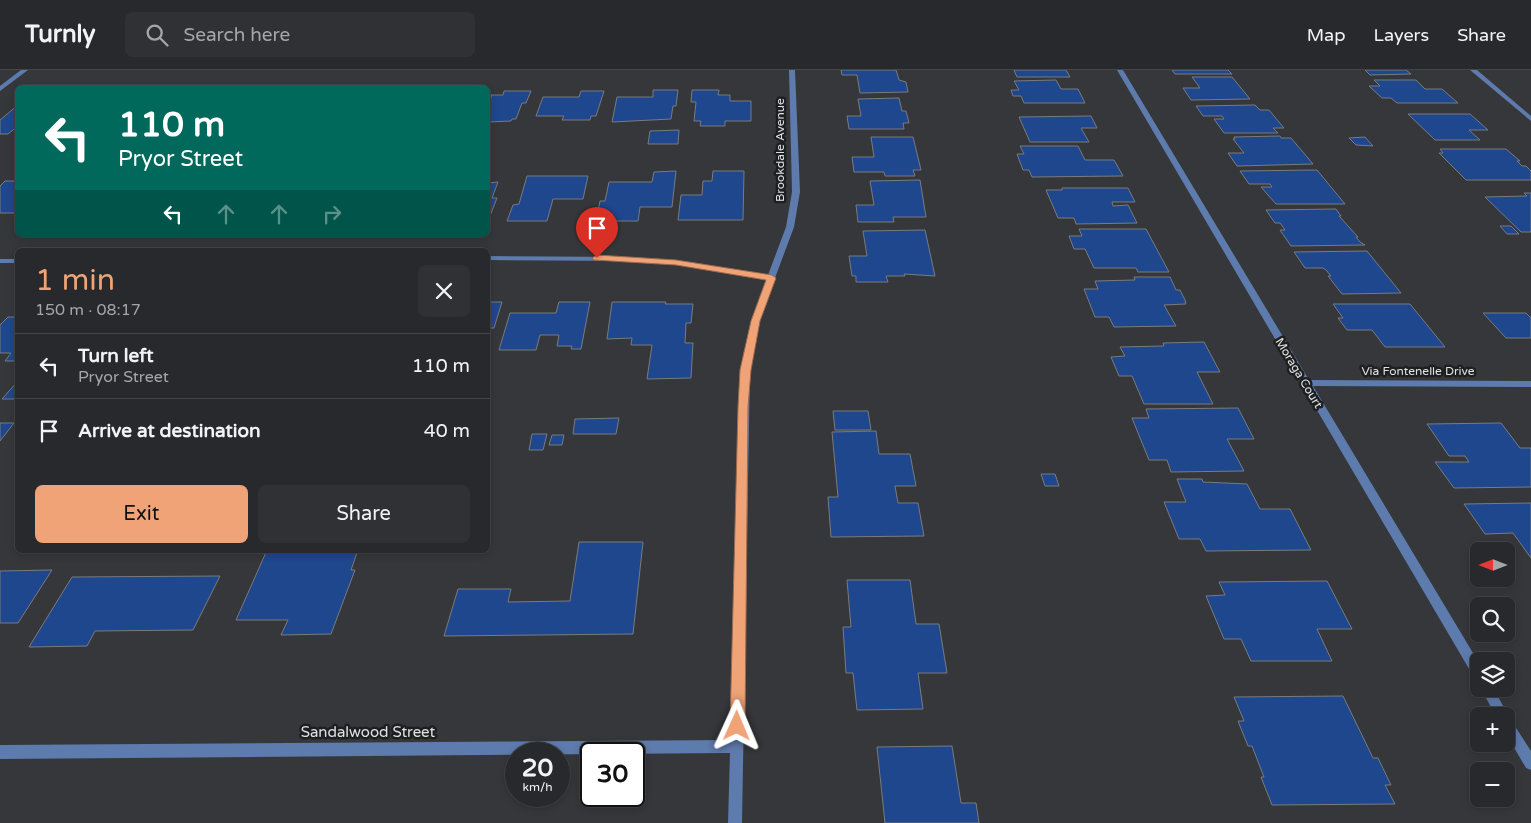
<!DOCTYPE html>
<meta charset="utf-8">
<style>
body{margin:0;font-family:"Varela Round",sans-serif;background:#303134;color:#f1f3f6;height:100vh;display:flex;flex-direction:column;font-size:19px;white-space:nowrap}
*{box-sizing:border-box;margin:0}
p{font-size:16px;color:#a5a6a9}
.icon{flex:none;width:28px;height:28px;fill:none;stroke:currentColor;stroke-width:2;stroke-linecap:round;stroke-linejoin:round}
.map{position:relative;flex:1;overflow:hidden}
.side{position:absolute;left:15px;top:178px;width:475px;height:305px;display:flex;flex-direction:column;background:#28292c;border-radius:8px;box-shadow:0 2px 8px #0003,0 0 0 1px #444548}
.side>*{flex:none}
.banner{position:absolute;left:15px;top:15px;width:475px;height:152px;border-radius:8px;box-shadow:0 2px 8px #0003,0 0 0 1px #444548;background:#00695c;color:#fff;overflow:hidden}
.needle{width:32px;rotate:270deg}
.buttons{position:absolute;left:1470px;top:472px;display:grid;gap:10px}
.buttons a{display:grid;place-items:center;width:45px;height:45px;border-radius:8px;background:#28292c;box-shadow:0 2px 8px #0003,0 0 0 1px #444548;font-size:25px}
.speed{position:absolute;left:505px;top:672px;display:flex;gap:10px;font-size:25px;font-weight:700;text-align:center}
.speed>*{display:grid;place-content:center;width:65px;height:65px;border-radius:50%;background:#28292c;box-shadow:0 2px 8px #0003,0 0 0 1px #444548;line-height:1}
.speed small{font-size:12px;font-weight:400}
.speed .limit{border:2px solid #111;border-radius:8px;background:#fff;color:#111}
.pin{position:absolute;display:grid;place-items:center;width:42px;height:42px;color:#fff;margin:-51px -21px;border-radius:50% 50% 50% 0;rotate:-45deg;box-shadow:0 0 5px #0007}
.pin .icon{rotate:45deg}
.me{position:absolute;width:55px;margin:-28px;rotate:1deg;stroke-linejoin:round;filter:drop-shadow(0 0 4px #0008)}
.turn{display:flex;align-items:center;gap:18px;height:105px;padding:0 20px;font-size:22px}
.turn .icon{width:65px;height:65px;stroke-width:2.5}
.turn b{display:block;font-size:35px;line-height:42px}
.lanes{display:flex;align-items:center;height:48px;padding:0 20px;background:#0003;justify-content:center;gap:25px;direction:ltr}
.lanes .off{opacity:.35}
.round{display:grid;place-items:center;flex:none;width:52px;height:52px;border-radius:8px;background:#303134}
.overview{display:flex;align-items:center;justify-content:space-between;height:85px;padding:0 20px}
h1{font-size:30px;font-weight:600;line-height:38px;color:#efa377}
.cta{display:flex;gap:10px;margin-top:auto;padding:10px 20px}
.cta a{flex:1;height:58px;border-radius:8px;background:#efa377;color:#111;font-size:20px;font-weight:600;line-height:58px;text-align:center}
.cta a+a{background:#303134;color:#f1f3f6}
ul{padding:0;list-style:none}
li{display:flex;align-items:center;gap:15px;height:65px;padding:0 20px;border-top:1px solid #444548}
li div{flex:1}
li b{display:block;font-size:19px}
li em{font-style:normal}
header{display:flex;align-items:center;gap:30px;box-sizing:border-box;height:70px;padding:0 25px;background:#28292c;border-bottom:1px solid #444548}
header strong{font-size:24px}
nav{display:flex;gap:28px;margin-inline-start:auto;font-size:18px}
.search{width:350px;height:45px;background:#303134;display:flex;align-items:center;gap:12px;box-sizing:border-box;padding:0 18px;border-radius:8px;color:#a5a6a9;font-size:19px}
.map>svg:first-child{display:block}
.building{fill:#1f478e;stroke:#797b7e}
.lines{fill:none;stroke-linecap:round;stroke-linejoin:round}
.street{fill:#5e7bad;fill-rule:evenodd}
.route{fill:#efa377;stroke:#9b6a4d}
.labels{text-anchor:middle;stroke-width:5;stroke-linejoin:round;paint-order:stroke}
.street-label{font-size:12px;fill:#e0e1e3;stroke:#1e1f20}
.near-street-label{font-size:15px;fill:#e0e1e3;stroke:#1e1f20}
</style>
<header>
<strong>Turnly</strong>
<div class="search"><svg class="icon" aria-label="search" viewBox="0 0 24 24"><circle cx="10" cy="10" r="6"/><path d="M15 15l6 6"/></svg>Search here</div>
<nav><a>Map</a><a>Layers</a><a>Share</a></nav>
</header>
<div class="map">
<svg width="1531" height="753" viewBox="0 0 1531 753">
<rect width="100%" height="100%" fill="#36373a"/>
<g class="building">
<polygon points="841,0 896,0 899,10 906,12 908,22 860,23 857,5 842,5"/>
<polygon points="1014,0 1066,0 1070,7 1017,7"/>
<polygon points="1172,0 1228,0 1232,4 1175,4"/>
<polygon points="1365,0 1406,0 1411,4 1370,5"/>
<polygon points="1192,7 1232,7 1250,29 1191,30 1183,18 1200,18"/>
<polygon points="1056,10 1061,19 1078,19 1085,33 1024,33 1021,26 1013,26 1011,20 1019,20 1014,11"/>
<polygon points="1374,10 1416,10 1425,19 1442,19 1458,33 1397,33 1391,28 1382,28 1369,16 1380,16"/>
<polygon points="653,20 678,20 676,36 673,36 671,49 612,52 617,27 653,27"/>
<polygon points="692,20 719,20 718,25 730,25 730,31 751,31 751,51 725,51 725,56 700,56 701,51 694,51 696,32 691,32"/>
<polygon points="504,21 531,21 526,33 522,33 516,49 512,49 511,51 488,52 488,28 491,28 491,25 503,25"/>
<polygon points="581,21 604,21 596,46 591,46 590,50 562,50 564,46 536,46 543,27 579,27"/>
<polygon points="899,28 902,41 906,41 909,53 903,53 904,59 849,59 847,46 861,46 858,29"/>
<polygon points="18,35 18,56 8,64 0,64 0,50"/>
<polygon points="1255,35 1260,40 1269,40 1284,58 1273,58 1278,63 1224,63 1214,49 1224,49 1222,46 1203,46 1196,36"/>
<polygon points="1408,44 1470,44 1488,60 1469,60 1480,70 1435,70"/>
<polygon points="1091,46 1097,58 1081,58 1089,72 1030,72 1019,47"/>
<polygon points="679,60 678,74 648,74 650,61"/>
<polygon points="1280,66 1281,68 1291,68 1313,94 1237,96 1228,83 1244,83 1233,69 1235,69 1234,67"/>
<polygon points="871,67 913,67 921,100 913,100 915,106 885,106 884,102 854,102 852,87 874,87"/>
<polygon points="1365,67 1373,76 1356,75 1349,68"/>
<polygon points="1020,76 1078,76 1085,90 1114,90 1123,106 1032,107 1029,100 1023,100 1017,84 1024,84"/>
<polygon points="1440,79 1506,79 1520,91 1517,91 1522,96 1526,96 1531,101 1531,110 1466,110 1439,83 1443,83"/>
<polygon points="1317,100 1345,134 1276,134 1261,117 1272,117 1270,114 1249,114 1240,101"/>
<polygon points="676,101 672,137 640,137 638,151 596,151 600,131 605,131 609,112 652,112 654,102"/>
<polygon points="713,101 744,101 743,150 678,150 681,125 702,125 703,111 712,111"/>
<polygon points="527,106 588,106 583,129 553,129 547,151 507,151 513,135 519,134"/>
<polygon points="920,110 926,147 893,147 894,152 858,152 856,135 874,135 870,111"/>
<polygon points="5,111 18,111 18,143 0,143 0,116"/>
<polygon points="498,112 492,128 497,128 488,151 488,113"/>
<polygon points="1062,118 1128,118 1135,132 1112,132 1113,136 1128,135 1137,153 1076,154 1074,148 1058,148 1046,120 1062,120"/>
<polygon points="1524,123 1531,123 1531,162 1521,162 1485,127 1527,126"/>
<polygon points="1336,139 1341,146 1339,146 1358,167 1356,167 1360,172 1365,175 1291,176 1280,160 1285,160 1280,153 1275,153 1266,140"/>
<polygon points="1500,156 1511,156 1519,164 1507,164"/>
<polygon points="1079,159 1146,159 1169,202 1138,202 1136,198 1094,198 1085,179 1074,179 1069,166 1082,166"/>
<polygon points="925,160 935,206 904,204 905,206 886,206 888,212 856,212 856,206 852,206 849,186 867,186 863,161"/>
<polygon points="1367,181 1401,223 1342,224 1328,206 1331,206 1326,200 1323,198 1305,198 1294,182"/>
<polygon points="1134,207 1170,207 1176,220 1180,220 1186,232 1185,232 1186,234 1164,235 1176,256 1114,257 1109,247 1095,247 1084,219 1098,219 1095,211 1135,210"/>
<polygon points="488,232 502,232 494,258 488,258"/>
<polygon points="559,232 590,232 581,279 571,279 572,276 557,276 559,265 540,265 536,280 499,280 510,243 556,243"/>
<polygon points="612,232 666,232 665,234 693,234 691,253 686,253 685,273 693,273 691,308 647,309 652,275 631,275 632,268 607,269"/>
<polygon points="1333,234 1410,234 1445,277 1385,277 1372,260 1347,260 1338,248 1343,248"/>
<polygon points="1483,243 1526,243 1531,248 1531,268 1506,268"/>
<polygon points="8,247 18,247 18,291 5,291 11,283 0,283 0,255"/>
<polygon points="1204,272 1220,302 1197,302 1213,334 1144,334 1132,306 1119,306 1111,287 1125,286 1120,277 1164,276 1163,273"/>
<polygon points="18,311 18,329 2,329"/>
<polygon points="1238,338 1254,369 1227,369 1244,401 1171,402 1167,390 1149,390 1132,348 1149,348 1146,339"/>
<polygon points="833,341 868,341 871,360 835,360"/>
<polygon points="619,348 616,364 573,364 575,349"/>
<polygon points="0,353 14,353 0,371"/>
<polygon points="1501,353 1520,378 1531,378 1531,417 1454,418 1435,392 1469,392 1465,386 1449,386 1427,354"/>
<polygon points="876,361 879,384 910,384 916,416 895,416 898,433 918,433 924,466 831,467 828,427 838,427 832,362"/>
<polygon points="532,364 547,364 543,380 529,380"/>
<polygon points="552,365 564,365 562,375 549,375"/>
<polygon points="1041,404 1055,404 1059,416 1045,416"/>
<polygon points="1177,409 1202,409 1203,412 1247,414 1260,439 1290,439 1311,480 1206,481 1200,469 1179,469 1164,432 1186,432"/>
<polygon points="1531,433 1531,488 1513,463 1485,464 1464,434"/>
<polygon points="579,472 643,472 633,564 444,566 458,519 511,519 508,532 570,531"/>
<polygon points="267,480 358,480 351,500 355,500 331,564 281,565 288,550 236,550"/>
<polygon points="52,500 18,553 0,553 0,501"/>
<polygon points="220,506 193,560 95,561 87,576 29,577 72,507"/>
<polygon points="847,510 910,510 916,554 939,554 947,603 918,603 923,639 857,640 853,603 846,603 843,557 851,557"/>
<polygon points="1327,511 1352,559 1317,559 1332,591 1251,591 1241,569 1224,569 1206,526 1225,525 1219,512"/>
<polygon points="1343,626 1373,688 1378,688 1391,715 1385,715 1395,734 1272,735 1261,707 1264,707 1252,676 1248,676 1238,651 1244,651 1234,627"/>
<polygon points="952,676 961,733 976,733 979,753 885,753 877,677"/>
</g>
<g class="lines">
<g class="street">
<polygon points="21,0 28,0 0,21 0,16"/>
<polygon points="789,0 795,0 800,122 794,157 759,251 750,300 742,753 728,753 730,683 0,689 0,675 730,670 740,300 751,251 766,210 676,194 629,191 488,190 488,186 629,187 676,190 768,205 786,157 792,122"/>
<polygon points="1117,0 1123,0 1309,310 1531,311 1531,317 1313,316 1479,593 1479,611 1475,609"/>
<polygon points="1470,0 1477,0 1531,46 1531,51"/>
<rect x="0" y="189" width="18" height="4"/>
<polygon points="1481,619 1494,619 1509,647 1531,681 1531,700 1526,698 1506,664 1506,646 1496,646"/>
</g>
</g>
<polygon class="route" points="597,185 676,190 772,205 776,208 760,251 751,300 748,337 745,656 743,661 737,663 732,661 730,656 738,337 740,300 751,251 766,210 676,195 594,190 592,188"/>
<g class="labels">
<g class="street-label">
<text transform="translate(780 80) rotate(-90)" y="4">Brookdale Avenue</text>
<text x="1418" y="305">Via Fontenelle Drive</text>
<text transform="translate(1299 303) rotate(59)" y="4">Moraga Court</text>
</g>
<g class="near-street-label">
<text x="368" y="667">Sandalwood Street</text>
</g>
</g>
</svg>
<div class="buttons">
<a><svg class="needle" viewBox="-14 -14 28 28"><path d="M0-13l5 13h-10z" fill="#e53935"/><path d="M0 13l5-13h-10z" fill="#a5a6a9"/></svg></a>
<a><svg class="icon" aria-label="search" viewBox="0 0 24 24"><circle cx="10" cy="10" r="6"/><path d="M15 15l6 6"/></svg></a>
<a><svg class="icon" aria-label="layers" viewBox="0 0 24 24"><path d="M12 4l9 5-9 5-9-5zM3 14l9 5 9-5"/></svg></a>
<a>+</a>
<a>−</a>
</div>
<div class="speed"><div>20<small>km/h</small></div><div class="limit">30</div></div>
<div class="pin" style="left:597px;top:188px;background:#d93025"><svg class="icon" aria-label="arrive" viewBox="0 0 24 24"><path d="M6 21V4h12l-3 4 3 4H6"/></svg></div>
<svg class="me" style="left:737px;top:656px" viewBox="-20 -20 40 40"><path d="M0-17L14 15 0 8-14 15z" fill="#efa377" stroke="#fff" stroke-width="4"/></svg>
<div class="banner">
<div class="turn"><svg class="icon" aria-label="left" viewBox="0 0 24 24"><path d="M17 20v-9H6M10 6l-5 5 5 5"/></svg><div><b>110 m</b>Pryor Street</div></div>
<div class="lanes"><svg class="icon" aria-label="left" viewBox="0 0 24 24"><path d="M17 20v-9H6M10 6l-5 5 5 5"/></svg><svg class="icon off" aria-label="ahead" viewBox="0 0 24 24"><path d="M12 20V5M6 11l6-6 6 6"/></svg><svg class="icon off" aria-label="ahead" viewBox="0 0 24 24"><path d="M12 20V5M6 11l6-6 6 6"/></svg><svg class="icon off" aria-label="right" viewBox="0 0 24 24"><path d="M7 20v-9h11M14 6l5 5-5 5"/></svg></div>
</div>
<section class="side">
<div class="overview"><div><h1>1 min</h1><p>150 m · 08:17</p></div><a class="round"><svg class="icon" aria-label="close" viewBox="0 0 24 24"><path d="M6 6l12 12M18 6L6 18"/></svg></a></div>
<ul>
<li><svg class="icon" aria-label="left" viewBox="0 0 24 24"><path d="M17 20v-9H6M10 6l-5 5 5 5"/></svg><div><b>Turn left</b><p>Pryor Street</p></div><em>110 m</em></li>
<li><svg class="icon" aria-label="arrive" viewBox="0 0 24 24"><path d="M6 21V4h12l-3 4 3 4H6"/></svg><div><b>Arrive at destination</b></div><em>40 m</em></li>
</ul>
<div class="cta"><a>Exit</a><a>Share</a></div>
</section>
</div>
